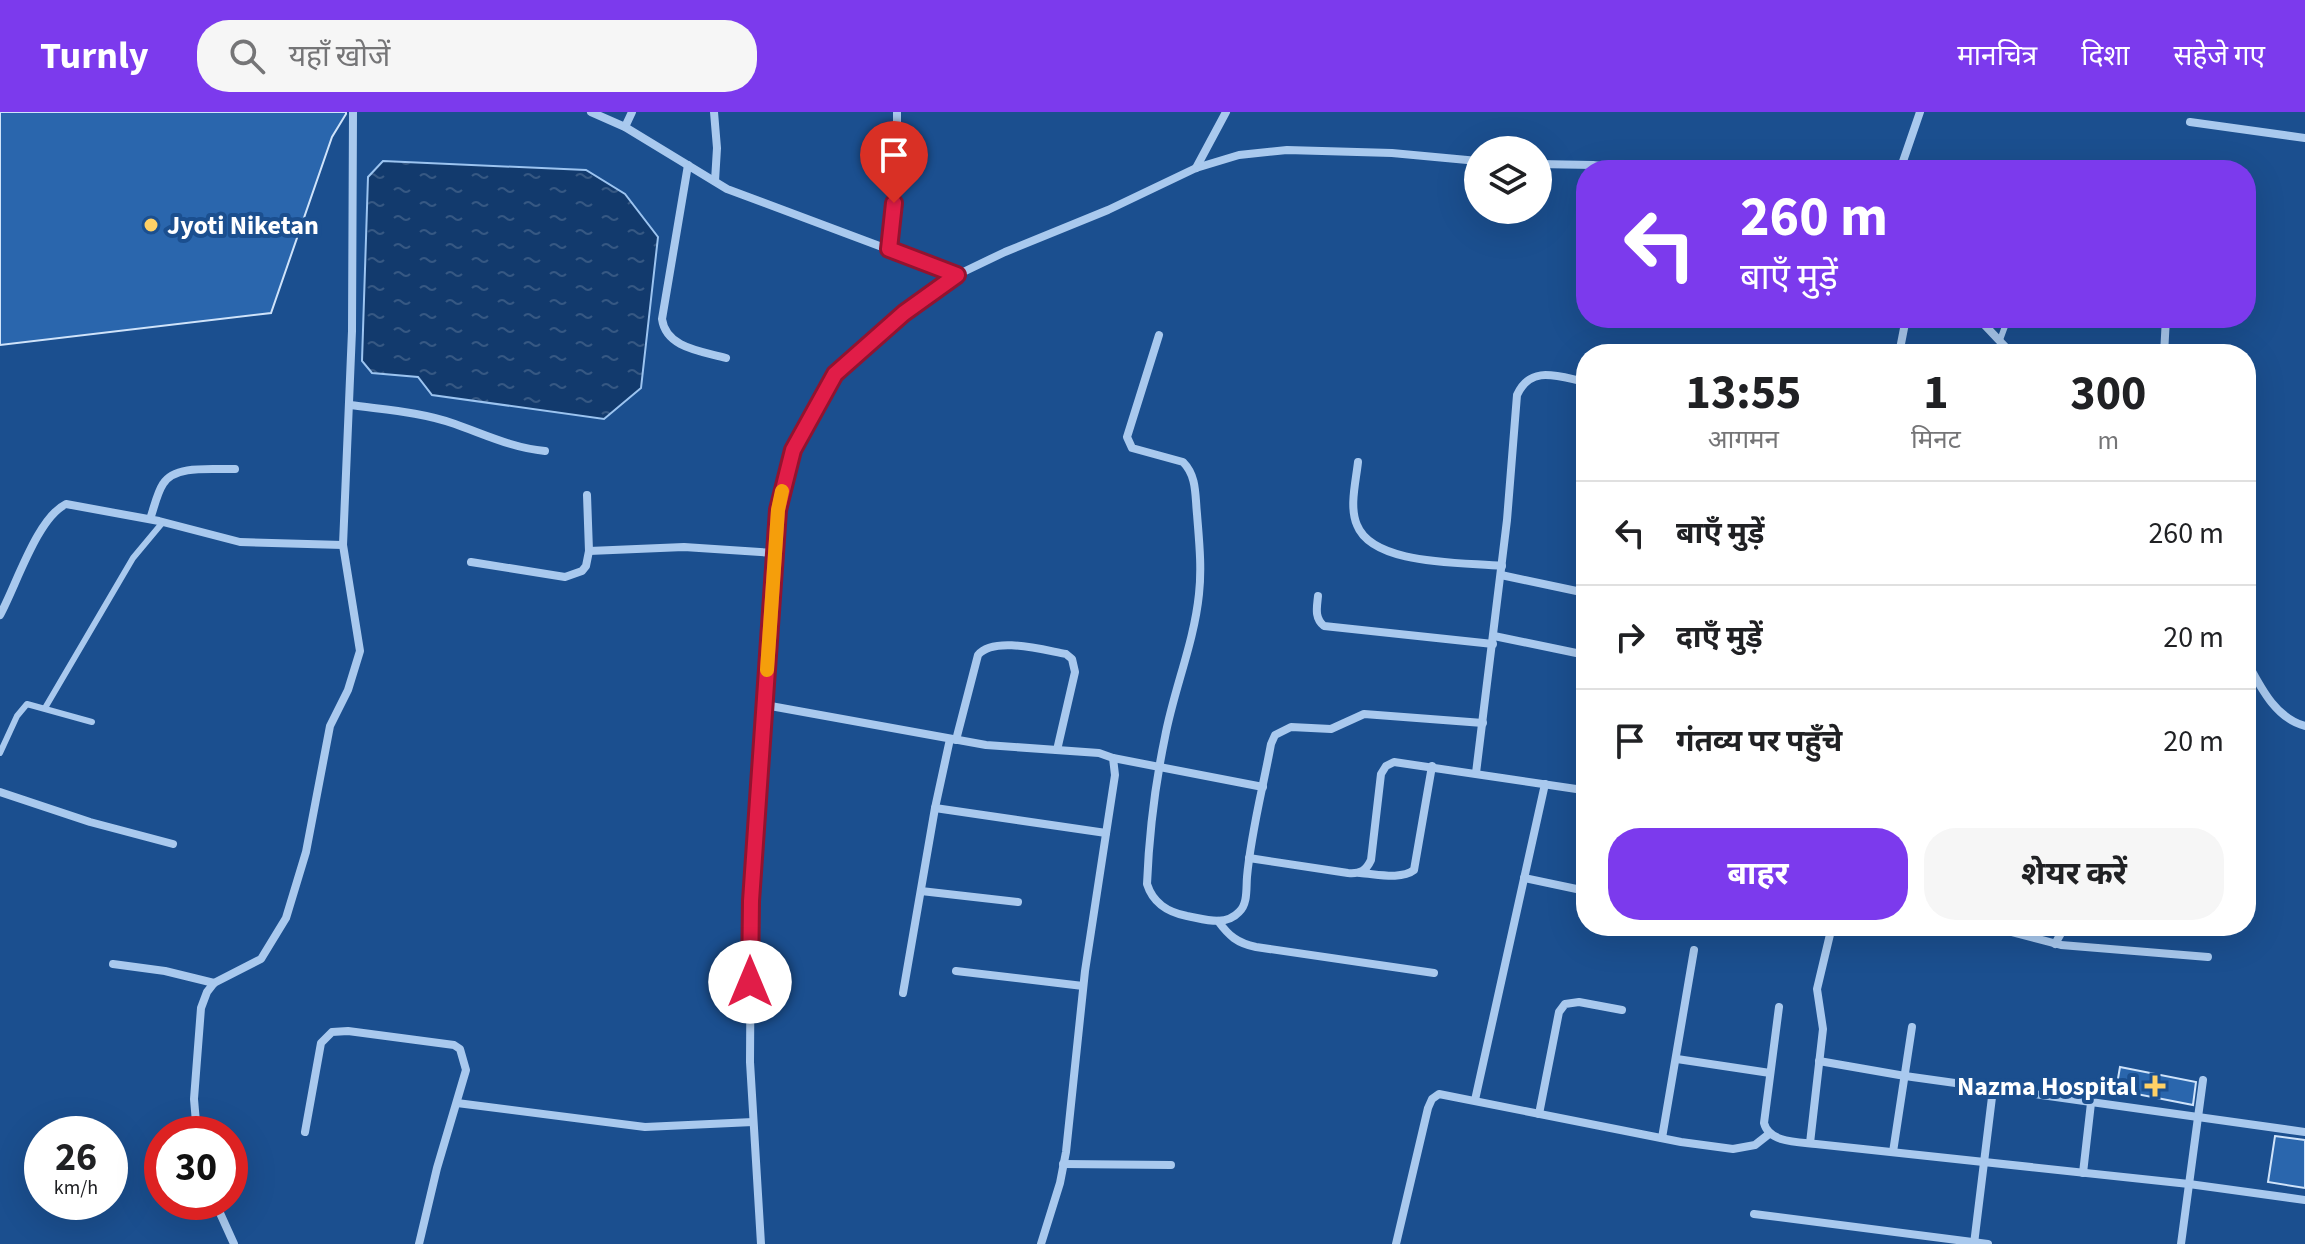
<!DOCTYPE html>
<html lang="hi">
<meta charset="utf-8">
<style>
body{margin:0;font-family:"Source Sans 3","Noto Sans Devanagari",sans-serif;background:#f6f6f6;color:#202124;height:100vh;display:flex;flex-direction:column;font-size:30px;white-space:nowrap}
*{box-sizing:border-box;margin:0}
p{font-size:26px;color:#757577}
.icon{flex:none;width:44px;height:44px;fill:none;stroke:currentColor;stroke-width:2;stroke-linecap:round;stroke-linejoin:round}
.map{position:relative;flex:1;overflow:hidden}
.details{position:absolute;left:1576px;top:232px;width:680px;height:592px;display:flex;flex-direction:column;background:#fff;border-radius:32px;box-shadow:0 8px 32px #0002}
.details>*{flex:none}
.banner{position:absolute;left:1576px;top:48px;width:680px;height:168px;border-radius:32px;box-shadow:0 8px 32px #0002;background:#7c3aed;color:#fff;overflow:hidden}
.controls{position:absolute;left:1464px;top:24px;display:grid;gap:16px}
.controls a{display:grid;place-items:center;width:88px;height:88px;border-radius:50%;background:#fff;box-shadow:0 8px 32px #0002;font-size:40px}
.speed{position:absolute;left:24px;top:1004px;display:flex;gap:16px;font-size:40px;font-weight:700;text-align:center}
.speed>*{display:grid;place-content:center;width:104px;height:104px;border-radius:50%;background:#fff;box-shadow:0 8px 32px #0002;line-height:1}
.speed small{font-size:20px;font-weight:400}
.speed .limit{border:12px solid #d22;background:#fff;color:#111}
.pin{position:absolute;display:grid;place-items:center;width:68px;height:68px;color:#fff;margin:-82px -34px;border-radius:50% 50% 50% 0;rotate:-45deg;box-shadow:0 0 8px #0007}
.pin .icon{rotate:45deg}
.me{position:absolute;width:88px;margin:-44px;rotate:0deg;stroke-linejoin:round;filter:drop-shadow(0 0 6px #0008)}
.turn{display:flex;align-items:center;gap:28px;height:168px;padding:0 32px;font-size:36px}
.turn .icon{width:104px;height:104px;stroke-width:2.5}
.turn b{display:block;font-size:56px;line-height:68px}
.eta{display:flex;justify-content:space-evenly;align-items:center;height:136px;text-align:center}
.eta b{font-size:48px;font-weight:700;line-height:56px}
.action{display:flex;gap:16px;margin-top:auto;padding:16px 32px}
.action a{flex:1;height:92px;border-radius:32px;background:#7c3aed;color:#fff;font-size:32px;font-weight:700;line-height:92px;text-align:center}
.action a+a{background:#f6f6f6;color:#202124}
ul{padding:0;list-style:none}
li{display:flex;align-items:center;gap:24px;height:104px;padding:0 32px;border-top:2px solid #e0e0e0}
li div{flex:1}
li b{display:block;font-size:30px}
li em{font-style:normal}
header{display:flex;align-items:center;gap:48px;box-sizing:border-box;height:112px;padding:0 40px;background:#7c3aed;color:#fff}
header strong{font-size:38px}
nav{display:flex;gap:44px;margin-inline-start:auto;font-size:28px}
.search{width:560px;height:72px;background:#f6f6f6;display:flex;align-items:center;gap:20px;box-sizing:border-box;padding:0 28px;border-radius:32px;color:#757577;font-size:30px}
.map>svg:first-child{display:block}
.water{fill:url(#water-ripples);stroke:#9cc4f0;stroke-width:2}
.building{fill:#2a66ad;stroke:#cfe3fa;stroke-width:2}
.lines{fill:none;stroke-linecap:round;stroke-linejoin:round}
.lane{stroke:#a9c9ee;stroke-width:6}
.street{stroke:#a9c9ee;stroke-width:8}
.route-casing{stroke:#92132f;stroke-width:20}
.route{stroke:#e11d48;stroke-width:14}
.slow{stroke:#f59e0b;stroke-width:14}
.poi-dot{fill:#ffd166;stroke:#1b4f8f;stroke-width:3}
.labels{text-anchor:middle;stroke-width:8;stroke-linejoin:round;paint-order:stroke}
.poi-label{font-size:26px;font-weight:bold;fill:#fff;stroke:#1b4f8f;text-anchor:start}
</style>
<header>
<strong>Turnly</strong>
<div class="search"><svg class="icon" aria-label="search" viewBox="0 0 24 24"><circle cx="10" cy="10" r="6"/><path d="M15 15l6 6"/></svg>यहाँ खोजें</div>
<nav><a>मानचित्र</a><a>दिशा</a><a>सहेजे गए</a></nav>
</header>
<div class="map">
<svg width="2305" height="1132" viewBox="0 0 2305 1132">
<defs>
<pattern id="water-ripples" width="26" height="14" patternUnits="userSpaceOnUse" patternTransform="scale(2)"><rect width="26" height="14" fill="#123a6d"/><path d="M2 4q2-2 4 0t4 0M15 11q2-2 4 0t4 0" fill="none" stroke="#365883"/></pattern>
</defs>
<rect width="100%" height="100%" fill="#1b4f8f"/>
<polygon class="water" points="383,49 586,58 625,82 658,125 641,276 604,307 432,283 418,265 372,261 362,249 368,65"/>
<g class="building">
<polygon points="0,0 346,0 346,2 332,25 271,201 0,233"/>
<polygon points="2120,955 2196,970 2193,993 2116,978"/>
<polygon points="2275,1024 2305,1028 2305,1076 2268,1070"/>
</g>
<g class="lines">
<g class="lane">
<polyline points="2000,228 2008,206"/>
<polyline points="45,596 133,446 163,410"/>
<polyline points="0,641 17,604 27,592 92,610"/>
</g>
<g class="street">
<polyline points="591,0 625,15 727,77 957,163"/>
<polyline points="714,0 717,36 715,69"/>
<polyline points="2190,10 2305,26"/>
<polyline points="625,15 632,0"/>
<polyline points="1538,52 1593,53 1632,58"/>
<path d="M688,53L662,207C666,236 701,239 726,246"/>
<polyline points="1196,56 1226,0"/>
<polyline points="1900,58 1920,0"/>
<polyline points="889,137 897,68 897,0"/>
<polyline points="1978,206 2012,242"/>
<path d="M1159,223L1127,325L1132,336L1183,350C1197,364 1195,383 1197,402C1199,428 1202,455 1199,482C1194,531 1174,577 1165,625C1155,673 1149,723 1147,772C1153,791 1167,800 1187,804C1204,807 1225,815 1239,800C1248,792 1246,776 1247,765C1251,720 1263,676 1271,632L1275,623L1291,615L1331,617L1364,602L1483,611"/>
<polyline points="1899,242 1906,206"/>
<polyline points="2164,242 2166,206"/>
<path d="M350,293C386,298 421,300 455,312C486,323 513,336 545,339"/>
<path d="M1358,350C1356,369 1349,395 1357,413C1373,454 1464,450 1502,454"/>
<path d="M150,407C154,396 157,381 163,372C175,352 215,358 235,357"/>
<polyline points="589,439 684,435 775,441"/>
<polyline points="471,450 565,465 582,459 586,454 589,439 587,383"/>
<polyline points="1501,463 1586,481"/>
<path d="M1318,484C1317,495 1314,506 1324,514L1493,532"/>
<path d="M0,503C16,474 37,406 66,392L159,409L240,430L343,433"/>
<polyline points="1494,524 1586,543"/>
<path d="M2246,548C2260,574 2275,606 2305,614"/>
<polyline points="765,593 986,633 1099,641 1113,646 1115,663 1085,859 1066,1040 1060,1071 1041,1132"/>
<path d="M956,628L978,543C994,524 1043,538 1066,542L1072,547L1075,560L1057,638"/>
<polyline points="1113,646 1263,675"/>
<path d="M1476,661L1507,408L1517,283C1531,252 1559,265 1586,270"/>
<polyline points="0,680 90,710 173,732"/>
<polyline points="935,696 1106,721"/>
<path d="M1249,746L1348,761C1360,762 1366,759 1371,748L1381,662L1386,654L1394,650L1583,678"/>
<path d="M1360,761C1377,762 1401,768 1414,758L1432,654"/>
<polyline points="1524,766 1586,779"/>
<polyline points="921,779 1018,790"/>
<path d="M1218,809C1229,824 1237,831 1256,835L1434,861"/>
<polyline points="1975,814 1996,816 2061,833 2208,845"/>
<polyline points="2055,832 2065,814"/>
<polyline points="113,852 165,859 214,871"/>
<polyline points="956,859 1083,874"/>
<polyline points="903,881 935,696 950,627"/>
<path d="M1779,895L1764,1011C1769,1031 1799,1030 1816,1032L2189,1072L2305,1088"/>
<polyline points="1677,947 1770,961"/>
<polyline points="1819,949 1905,964 2305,1020"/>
<polyline points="1475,988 1545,672"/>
<polyline points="457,991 645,1015 753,1010"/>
<polyline points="1539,1002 1559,900 1565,892 1579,890 1622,898"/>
<polyline points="305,1020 321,931 332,920 348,919 454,933 460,937 466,958 437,1056 419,1132"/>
<polyline points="197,1022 194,987 201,896 207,880 214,871 261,847 286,806 306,740 330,614 348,578 360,539 343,433 352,219 353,0"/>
<polyline points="1662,1026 1694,838"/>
<polyline points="1810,1031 1823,917 1817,877 1832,814"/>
<polyline points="1893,1040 1912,915"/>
<polyline points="1063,1052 1171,1053"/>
<polyline points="2083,1061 2091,991"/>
<polyline points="215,1090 234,1132"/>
<polyline points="1754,1102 1988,1132"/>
<polyline points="761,1132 750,950 751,789 778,398 793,338 835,262 904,201 957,163 1005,140 1108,98 1196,56 1239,43 1287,38 1392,41 1478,49"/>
<polyline points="1396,1132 1428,996 1432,987 1439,982 1681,1030 1733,1037 1755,1033 1769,1022"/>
<polyline points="1974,1132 1993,977"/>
<polyline points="2181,1132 2203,968"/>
</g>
</g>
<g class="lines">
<g class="route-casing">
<polyline id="route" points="750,870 751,789 778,398 793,338 835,262 904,201 957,163 889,137 894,91"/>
</g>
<use href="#route" class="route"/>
<polyline class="slow" points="767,558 778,398 782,379"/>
</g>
<g class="poi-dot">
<circle cx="151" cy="113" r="8"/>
<path d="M2151 962h8v8h8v8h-8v8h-8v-8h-8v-8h8z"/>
</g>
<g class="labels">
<g class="poi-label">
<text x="167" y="122">Jyoti Niketan</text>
<text x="2137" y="983" text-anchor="end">Nazma Hospital</text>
</g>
</g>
</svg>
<div class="controls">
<a><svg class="icon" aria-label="layers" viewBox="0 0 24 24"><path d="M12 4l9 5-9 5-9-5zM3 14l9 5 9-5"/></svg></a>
</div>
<div class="speed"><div>26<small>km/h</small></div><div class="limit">30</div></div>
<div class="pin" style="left:894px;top:91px;background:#d93025"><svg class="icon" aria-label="arrive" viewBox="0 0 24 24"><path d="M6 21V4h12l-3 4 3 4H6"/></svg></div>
<svg class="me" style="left:750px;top:870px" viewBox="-20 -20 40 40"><circle r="19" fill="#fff"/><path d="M0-13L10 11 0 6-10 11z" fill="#e11d48"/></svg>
<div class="banner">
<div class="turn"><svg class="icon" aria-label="left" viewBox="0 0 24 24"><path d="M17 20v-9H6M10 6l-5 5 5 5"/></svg><div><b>260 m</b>बाएँ मुड़ें</div></div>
</div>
<section class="details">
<div class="eta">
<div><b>13:55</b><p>आगमन</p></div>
<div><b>1</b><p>मिनट</p></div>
<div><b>300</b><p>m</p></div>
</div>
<ul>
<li><svg class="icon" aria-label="left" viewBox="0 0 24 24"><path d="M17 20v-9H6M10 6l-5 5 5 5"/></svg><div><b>बाएँ मुड़ें</b></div><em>260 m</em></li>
<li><svg class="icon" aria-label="right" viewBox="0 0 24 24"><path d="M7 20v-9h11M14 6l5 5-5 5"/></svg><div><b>दाएँ मुड़ें</b></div><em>20 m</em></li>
<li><svg class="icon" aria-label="arrive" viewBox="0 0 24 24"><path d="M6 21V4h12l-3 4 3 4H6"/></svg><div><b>गंतव्य पर पहुँचे</b></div><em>20 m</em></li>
</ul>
<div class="action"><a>बाहर</a><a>शेयर करें</a></div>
</section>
</div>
